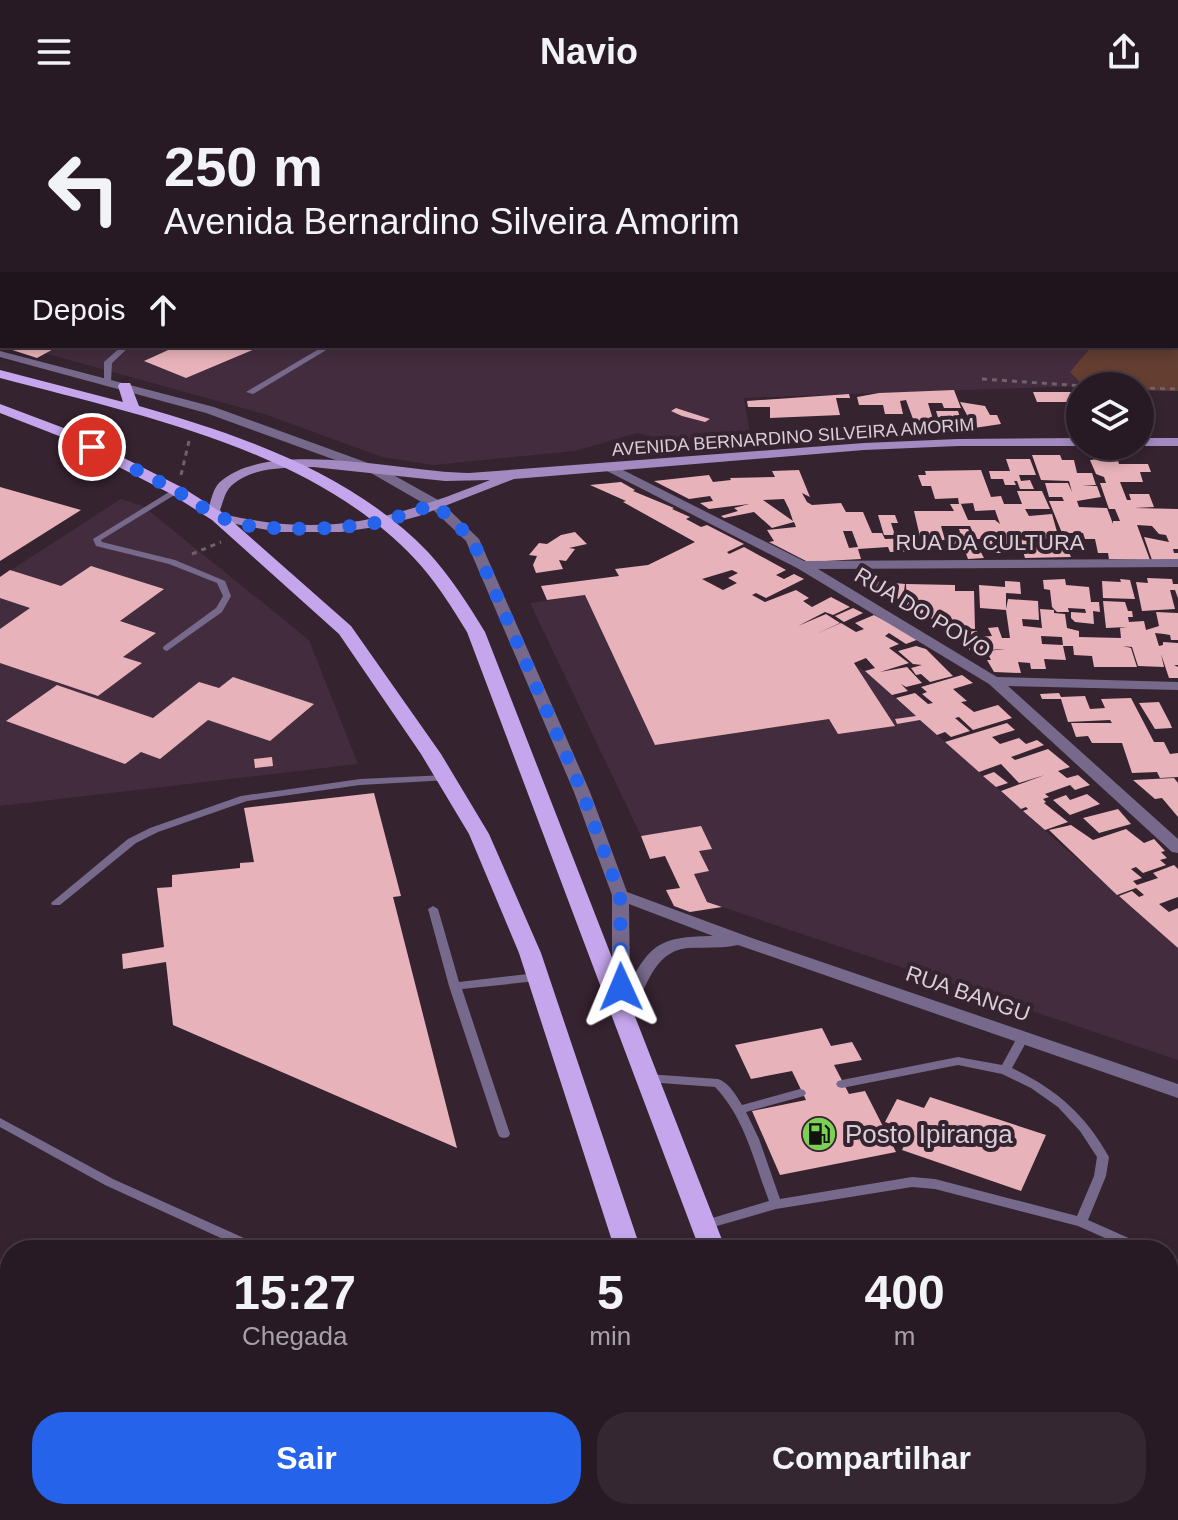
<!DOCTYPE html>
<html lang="pt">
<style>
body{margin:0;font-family:Helvetica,sans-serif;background:#342731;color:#f1f3f6;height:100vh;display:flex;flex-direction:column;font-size:30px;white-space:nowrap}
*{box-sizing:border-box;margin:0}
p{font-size:26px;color:#a5a1a6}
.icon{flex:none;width:44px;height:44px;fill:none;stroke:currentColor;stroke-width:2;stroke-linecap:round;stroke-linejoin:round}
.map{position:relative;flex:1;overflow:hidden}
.details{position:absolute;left:0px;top:1136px;width:1178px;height:280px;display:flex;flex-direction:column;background:#281a24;border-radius:32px 32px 0 0;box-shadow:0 4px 12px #0003,0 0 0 2px #443841}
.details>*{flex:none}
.top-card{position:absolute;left:0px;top:0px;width:1178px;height:244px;box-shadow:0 4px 12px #0003,0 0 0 2px #443841;background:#281a24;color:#f1f3f6;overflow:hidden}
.fabs{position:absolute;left:1066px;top:268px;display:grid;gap:16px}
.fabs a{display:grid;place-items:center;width:88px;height:88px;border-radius:50%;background:#281a24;box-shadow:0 4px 12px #0003,0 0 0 2px #443841;font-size:40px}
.pin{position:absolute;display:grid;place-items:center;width:68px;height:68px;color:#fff;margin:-34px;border:4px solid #fff;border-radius:50%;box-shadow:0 2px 8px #0007}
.me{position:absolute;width:88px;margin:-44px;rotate:359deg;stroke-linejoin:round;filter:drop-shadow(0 0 6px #0008)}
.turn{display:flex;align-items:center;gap:28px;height:168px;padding:0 32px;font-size:36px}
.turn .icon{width:104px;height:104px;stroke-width:2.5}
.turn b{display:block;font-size:56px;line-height:68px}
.then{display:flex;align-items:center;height:76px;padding:0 32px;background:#0003;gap:16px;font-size:30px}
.eta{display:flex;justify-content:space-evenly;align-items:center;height:136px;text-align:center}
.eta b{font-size:48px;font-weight:700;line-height:56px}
.action{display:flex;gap:16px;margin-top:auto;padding:16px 32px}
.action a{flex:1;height:92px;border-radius:32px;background:#2563eb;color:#fff;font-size:32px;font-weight:700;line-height:92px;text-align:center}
.action a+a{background:#342731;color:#f1f3f6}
header{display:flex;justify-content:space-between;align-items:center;height:104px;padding:0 32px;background:#281a24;font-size:36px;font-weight:700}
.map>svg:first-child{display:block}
.built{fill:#432c3d}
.green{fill:#633e31}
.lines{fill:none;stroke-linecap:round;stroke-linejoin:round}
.stream{stroke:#080c2b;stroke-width:4}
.building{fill:#e8b2ba;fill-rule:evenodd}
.path{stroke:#71616c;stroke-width:3;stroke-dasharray:5 5;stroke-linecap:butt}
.service{fill:#77698b;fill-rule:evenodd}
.minor{fill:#77698b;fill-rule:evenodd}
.secondary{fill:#a38bc2;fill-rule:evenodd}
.primary{fill:#c5a6ed;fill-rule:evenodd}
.route{stroke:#2563eb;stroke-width:14;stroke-dasharray:0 25.2}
.labels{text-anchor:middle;stroke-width:8;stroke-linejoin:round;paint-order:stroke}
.far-street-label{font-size:18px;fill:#daced7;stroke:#352330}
.street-label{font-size:22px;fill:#daced7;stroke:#352330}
.near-poi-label{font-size:26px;fill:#daced7;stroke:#352330;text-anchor:start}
</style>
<header><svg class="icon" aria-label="menu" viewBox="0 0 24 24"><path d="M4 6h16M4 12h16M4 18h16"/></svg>Navio<svg class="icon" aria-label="share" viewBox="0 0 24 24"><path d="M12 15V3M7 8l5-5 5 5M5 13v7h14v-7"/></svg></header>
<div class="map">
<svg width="1178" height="1416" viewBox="0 0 1178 1416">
<rect width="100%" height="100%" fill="#352330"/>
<g class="built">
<polygon points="130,0 597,0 603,2 124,2"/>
<polygon points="1176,15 1178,287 1140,286 1140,282 1080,282 744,294 752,340 727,338 686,341 637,329 575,347 433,361 382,353 264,310 19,242 1176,242"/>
<polygon points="121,395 143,402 309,536 358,660 0,702 0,473"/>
<polygon points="702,475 865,567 1178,844 1178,956 707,798 694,770 709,767 699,747 701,722 641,732 530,499"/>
</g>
<g class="green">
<polygon points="1178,140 1178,287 1140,286 1140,282 1084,282 1070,268 1092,242 1176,242"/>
<polygon points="0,1255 10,1259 10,1406 148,1406 140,1416 0,1416"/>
</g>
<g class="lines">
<polyline class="stream" points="98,2 104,0"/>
</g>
<g class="building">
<polygon points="0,242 59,242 37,254"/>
<polygon points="177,242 262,242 186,274 144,257"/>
<polygon points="954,286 961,304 944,304 942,299 928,299 935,322 916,323 906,296 900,297 903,310 885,310 883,301 859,301 857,293 879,289"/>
<polygon points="1033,288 1074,288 1079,298 1037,298"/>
<polygon points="849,290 850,294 836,294 840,311 770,314 770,303 748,303 747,297"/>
<polygon points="960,298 985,302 990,311 997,311 1001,320 974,324"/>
<polygon points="676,304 685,307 710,315 705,318 682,312 671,307"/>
<polygon points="936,307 958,307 963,323 941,323"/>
<polygon points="1032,351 1060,351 1062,356 1074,356 1077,369 1092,369 1096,381 1082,382 1097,382 1101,393 1077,397 1079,403 1107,404 1113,420 1113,417 1120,417 1115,405 1109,405 1100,379 1106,379 1104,373 1096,370 1090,356 1117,353 1119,360 1148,360 1151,368 1140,368 1143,378 1120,378 1127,396 1131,396 1129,390 1149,390 1154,403 1134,404 1178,405 1178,445 1173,445 1174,449 1178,449 1178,456 1152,456 1144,433 1169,438 1166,431 1159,430 1152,422 1137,421 1150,456 1109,455 1108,449 1098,449 1095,435 1085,435 1083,429 1062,429 1049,397 1064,397 1062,393 1049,393 1045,379 1068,379 1072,388 1069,377 1041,376"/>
<polygon points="1006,355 1030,355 1036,371 1019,371 1021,377 1030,376 1034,385 1020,385 1017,377 1014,377 1016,381 1005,381 1003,375 991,375 989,367 1010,367"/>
<path d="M799,366L810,393L802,389L807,398L812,401L841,399L846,408H863L872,429H882L885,435L915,434L920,447L890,448L888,443L858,445L861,455L808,458L769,438L774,437L767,426L796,423L794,418L772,424L754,408L724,414L721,412L738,407L734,404L749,400L709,405L700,399L713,397L710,392L689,395L654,377L709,371L713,378L731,376L730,374L775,373L772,367ZM784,395L789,405L793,417L763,396ZM843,427H852L858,443L849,444Z"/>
<polygon points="981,366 991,393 1001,392 1004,400 1022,400 1017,387 1042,387 1050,405 1025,405 1029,412 1052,410 1059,435 1038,435 1041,442 1066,442 1071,453 1025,454 1021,441 1008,441 1011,449 993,449 988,435 976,435 970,422 941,422 945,436 921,437 914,407 954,407 950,400 961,400 968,416 995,416 1000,420 995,406 975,407 973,399 959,400 958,394 935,395 931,382 922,382 918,371 926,371 925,367"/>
<path d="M621,378L635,386L633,387L674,404L672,405L690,413L686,415L701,423L707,421L744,440L727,448L729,450L744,443L786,466L776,471L784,475L794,470L804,475L766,494L756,489L752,491L765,498L796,486L809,494L803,497L812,503L831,493L850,503L833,511L825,508L798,522L826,510L840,519L816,530L841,519L856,528L864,525L855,519L874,511L919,535L906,540L889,529L885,532L899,540L889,544L909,559L880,568L907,563L922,579L906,583L901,580L908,587L892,591L865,567L875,564L866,554L854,559L895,622L838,630L829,615L655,641L585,491L547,496L541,482L619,472L615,465L648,461L695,438L623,398L626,397L590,381ZM732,466L738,469L728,474L737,479L723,486L702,475Z"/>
<polygon points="0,383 81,406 0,457"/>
<polygon points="878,411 895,411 898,419 891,419 895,431 884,431"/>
<polygon points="959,425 968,425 984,454 968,455 965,447 950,447 947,439 955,439 952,431 960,428"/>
<polygon points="575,428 587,440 569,444 575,445 566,457 559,456 563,465 536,469 533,461 537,452 529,451 539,439 547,440 561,431"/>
<polygon points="91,462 164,485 120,517 156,529 123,553 142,559 98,592 0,559 0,525 30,504 0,494 0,473 10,466 61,482"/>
<polygon points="1147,474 1172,475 1173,480 1178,480 1178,494 1175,486 1170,486 1175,505 1142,507 1136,478 1148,479"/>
<polygon points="1065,475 1066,481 1089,483 1091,498 1099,498 1100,508 1093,507 1094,520 1075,518 1071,514 1071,508 1086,509 1085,505 1068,504 1069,508 1057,508 1052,503 1050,486 1044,485 1043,476"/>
<polygon points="1120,475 1130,476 1135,495 1103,494 1102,477 1121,478"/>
<polygon points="871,477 905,480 903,495 879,494 881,485 870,483"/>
<path d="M1005,477L1020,478L1021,490L1006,489V505L1008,495L1038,497L1039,516L1022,515L1023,522L1042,524L1040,505L1054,506V509L1065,510L1067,524L1079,527V533L1121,534L1120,524L1127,523L1106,524L1103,497L1125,498L1128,507H1132L1133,513H1128L1129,518L1144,517L1146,526L1159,522L1156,508L1178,509V536H1171L1170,531L1164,530L1155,529L1159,542L1163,541V538L1178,539V561H1174L1178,563V574H1169L1161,550L1164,563L1138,562L1132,543L1123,542L1131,544L1137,563H1094L1092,552L1074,551L1073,542H1063L1066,556L1044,555L1046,565H1031L1030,559L1018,558L1021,569L994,568L987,556H991L988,550L979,551L978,548L1005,545L970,547L965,536H970L969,533H963L961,528L977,527V533L992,532L988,524L998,523L1002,534H1010L1006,506L980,504L979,481L1005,483ZM1041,532L1062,533L1063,541L1042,540Z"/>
<polygon points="906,480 955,481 955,487 974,487 975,525 949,523 948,510 944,510 944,518 907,508"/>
<polygon points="853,504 863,509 844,518 835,512"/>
<polygon points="916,542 926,545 953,572 930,578 921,570 916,571 911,564 922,561 913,560 898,547"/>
<polygon points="962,571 973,579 953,585 967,597 961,598 974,608 998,601 1012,614 973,626 959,613 955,614 970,627 951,633 945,628 937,631 920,616 897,620 895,615 916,612 896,594 915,589 928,600 933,599 922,590 927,588 921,583"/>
<polygon points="233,573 314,600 270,637 208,616 160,655 141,648 125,660 6,617 57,581 153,614 199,578 219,584"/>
<polygon points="1059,589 1061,593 1085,592 1090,605 1105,604 1101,595 1131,594 1154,638 1164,638 1170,650 1178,649 1178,673 1160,674 1157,668 1132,669 1122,639 1092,639 1088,632 1076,633 1071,619 1112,619 1110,616 1068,618 1061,595 1042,595 1040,590"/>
<polygon points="1159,598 1170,619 1172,624 1155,625 1139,599"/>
<polygon points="1007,619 1015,626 992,633 1000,640 1019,634 1026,640 1037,636 1044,641 1011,653 1015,656 1048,645 1070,663 1058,667 1067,674 1078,671 1090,681 1075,686 1070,681 1045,690 1049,693 1043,695 1046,698 1044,699 1068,718 1045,726 1023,707 1028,705 1026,703 1021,705 1001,687 1045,671 1019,679 1001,660 979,668 945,638"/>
<polygon points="272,653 273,662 255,664 254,655"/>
<polygon points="994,668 1008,679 996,683 983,672"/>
<polygon points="1174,674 1178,679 1178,713 1162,694 1155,695 1133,676"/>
<polygon points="374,689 401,792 393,793 457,1044 173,921 166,858 123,865 122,850 164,843 157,784 172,783 172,771 240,764 240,759 254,758 244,704"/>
<polygon points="1087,690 1100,700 1070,711 1053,696 1066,691 1070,696"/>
<polygon points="1118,705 1131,720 1099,729 1083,714"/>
<polygon points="1071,721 1093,736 1126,725 1144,739 1154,735 1165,747 1161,748 1167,754 1160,756 1166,761 1143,769 1136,763 1131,765 1142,774 1133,777 1137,781 1158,774 1153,769 1174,761 1178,765 1178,793 1159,800 1169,808 1178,804 1178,844 1119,792 1132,787 1139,793 1144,791 1136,784 1117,791 1049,726"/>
<polygon points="701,722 712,745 699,747 709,767 694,770 707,798 722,803 690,808 674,802 666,786 680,784 665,752 650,755 641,732"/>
<polygon points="822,924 831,942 852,938 862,956 834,961 849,990 865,987 896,1048 780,1071 752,1007 806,996 792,967 751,975 735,941"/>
<polygon points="930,993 1046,1031 1021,1087 902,1046 911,1027 885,1018 897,995 924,1004"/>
<polygon points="1168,1216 1178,1219 1178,1310 1168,1307"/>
</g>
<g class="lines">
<g class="path">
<polyline points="982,275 1084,282"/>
<polyline points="1140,284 1178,285"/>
<polyline points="181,371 189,337"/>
<polyline points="192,450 221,438"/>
</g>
<g class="service">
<polygon points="72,0 80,0 76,2 68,2"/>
<polygon points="808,0 815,0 813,2 806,2"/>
<polygon points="1078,0 1085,0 1083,2 1076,2"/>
<polygon points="2,24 2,28 0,29 0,25"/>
<rect x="0" y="202" width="2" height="5"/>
<polygon points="122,242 130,242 112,259 111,278 104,280 104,258"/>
<polygon points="324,242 333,242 253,290 246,288"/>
<polygon points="174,385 177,385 181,387 101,436 102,438 175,456 225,477 231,492 222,508 167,547 164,546 163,544 164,542 216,504 223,492 217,479 169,460 96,442 93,435"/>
<polygon points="446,671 451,674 449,676 360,681 247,697 158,728 136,739 60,801 52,801 51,799 128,735 150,724 241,692 360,675"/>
<polygon points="433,802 438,805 459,878 537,869 541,870 543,873 541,876 537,877 462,885 510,1030 508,1033 504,1034 500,1033 498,1030 449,882 428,805"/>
<path d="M1023,929L1027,930L1029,933L1012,964C1056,985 1085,1010 1109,1053L1106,1072L1088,1116L1149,1143L1150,1146H1132L1078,1122L935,1085L912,1083L776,1105L703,1126L699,1124L697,1121L699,1118L769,1097C754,1058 745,1014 715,983L647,978L643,977L641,974L643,971L647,970L718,975C729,979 736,991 742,1001L800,985L804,986L806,989L804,992L746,1008L759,1035L780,1095L912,1073L935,1075L1077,1112L1094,1072L1097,1053L1080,1027L1058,1003L1031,984L1002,970L958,961L842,984L838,983L836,980L838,977L842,976L958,953L1002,961L1019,930Z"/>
<polygon points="0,1014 113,1075 264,1143 265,1146 247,1146 105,1081 0,1023"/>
<polygon points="1168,1152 1178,1156 1178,1166 1168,1162"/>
</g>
<g class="minor">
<polygon points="1138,0 1156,0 1157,2 1139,2"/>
<polygon points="1176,3 1178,4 1178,10 1176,9"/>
<path d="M0,247L214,303L379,363L440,397L479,435L590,688L627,788L749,833L1178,980V994L738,841C722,845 704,843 687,844C652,848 646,887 630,913H618L615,909L619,901L612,896V791L574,688L466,437L430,403L371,369L206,309L0,253ZM629,800L713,832C666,833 652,836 630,879Z"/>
<polygon points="609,359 804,457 1178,455 1178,463 818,465 997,573 1178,578 1178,586 1008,582 1178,735 1178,749 1172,748 989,580 797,464 605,366 603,363"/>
</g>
<g class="secondary">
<path d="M1080,334V342H958L864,346L514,375L419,412L382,422L341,428H279L213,416L208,406C211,397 213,384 220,378C271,333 404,369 469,369L864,339L958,335ZM313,363L445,377L490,376C392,415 329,435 223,410L220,406C223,398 225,388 231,382C253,362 286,364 313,363Z"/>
<rect x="1140" y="334" width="38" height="8"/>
</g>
<g class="primary">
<path d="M0,266L123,298L118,282L120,279H130L139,302C241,331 353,370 428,448C450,472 468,500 485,528L726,1146H700L467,528C451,502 435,476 414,454C311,345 139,311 0,274Z"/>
<polygon points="0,300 69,326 183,384 224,410 351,522 441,650 489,730 541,849 641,1146 615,1146 519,849 469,730 421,650 339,530 212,416 171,390 59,332 0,309"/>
<polygon points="702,1406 730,1406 735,1416 705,1416"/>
<polygon points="801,1406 829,1406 834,1416 804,1416"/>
</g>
</g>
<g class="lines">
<polyline class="route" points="92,343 177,387 218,413 250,422 287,425 335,424 383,418 435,400 472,435 582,688 620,791 621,883"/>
</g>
<defs>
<g id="fuel-disc" transform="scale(1.8)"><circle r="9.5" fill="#7cd155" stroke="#352330"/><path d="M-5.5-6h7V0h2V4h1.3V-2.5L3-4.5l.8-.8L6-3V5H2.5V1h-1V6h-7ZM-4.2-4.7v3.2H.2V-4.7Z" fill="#111"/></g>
</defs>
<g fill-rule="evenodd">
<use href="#fuel-disc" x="819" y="1030"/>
</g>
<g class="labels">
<g class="far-street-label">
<text transform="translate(793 333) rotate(-4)" y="6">AVENIDA BERNARDINO SILVEIRA AMORIM</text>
</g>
<g class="street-label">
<text x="990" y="446">RUA DA CULTURA</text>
<text transform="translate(923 508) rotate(31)" y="8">RUA DO POVO</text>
<text transform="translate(968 889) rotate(19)" y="8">RUA BANGU</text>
</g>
<g class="near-poi-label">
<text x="845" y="1039">Posto Ipiranga</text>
</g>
</g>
</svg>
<div class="fabs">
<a><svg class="icon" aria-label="layers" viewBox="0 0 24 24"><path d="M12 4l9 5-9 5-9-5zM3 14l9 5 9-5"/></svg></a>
</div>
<div class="pin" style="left:92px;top:343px;background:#d93025"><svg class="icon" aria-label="arrive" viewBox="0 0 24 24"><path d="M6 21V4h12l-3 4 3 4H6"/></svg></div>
<svg class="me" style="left:621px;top:883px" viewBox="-20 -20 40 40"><path d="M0-17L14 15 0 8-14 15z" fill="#2563eb" stroke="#fff" stroke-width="4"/></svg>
<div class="top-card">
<div class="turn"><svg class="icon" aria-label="left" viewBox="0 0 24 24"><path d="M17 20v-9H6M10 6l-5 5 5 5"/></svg><div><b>250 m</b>Avenida Bernardino Silveira Amorim</div></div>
<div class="then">Depois<svg class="icon" aria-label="ahead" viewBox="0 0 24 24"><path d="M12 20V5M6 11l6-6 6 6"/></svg></div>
</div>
<section class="details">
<div class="eta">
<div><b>15:27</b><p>Chegada</p></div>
<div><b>5</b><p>min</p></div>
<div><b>400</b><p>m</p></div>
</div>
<div class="action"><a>Sair</a><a>Compartilhar</a></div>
</section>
</div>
